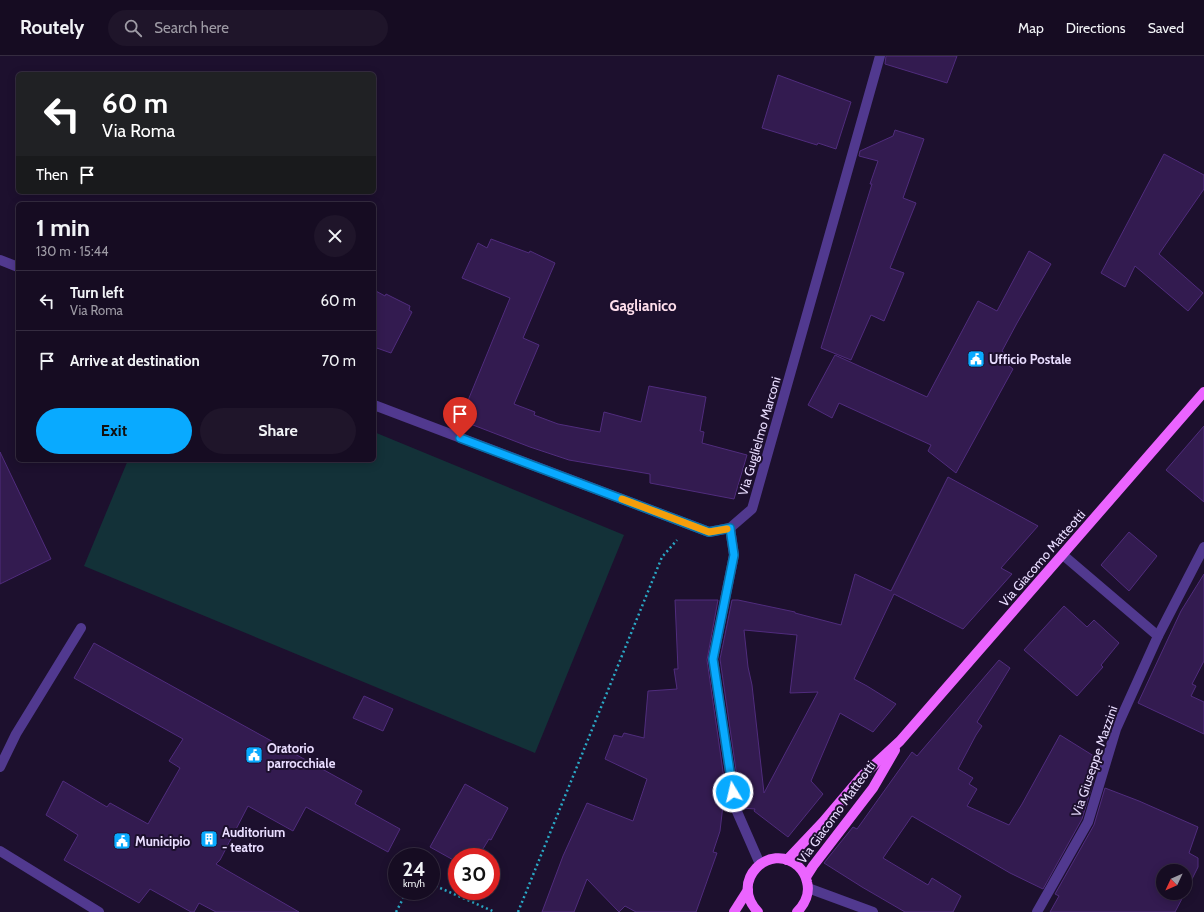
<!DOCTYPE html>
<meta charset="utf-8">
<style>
body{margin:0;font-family:Cabin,sans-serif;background:#1f152a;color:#f1f3f6;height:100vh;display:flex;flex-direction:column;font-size:15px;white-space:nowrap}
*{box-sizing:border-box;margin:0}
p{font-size:13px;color:#9e9ba5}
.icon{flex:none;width:22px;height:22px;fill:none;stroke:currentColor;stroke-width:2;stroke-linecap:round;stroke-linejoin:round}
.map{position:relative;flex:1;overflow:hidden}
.details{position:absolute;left:16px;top:146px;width:360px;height:260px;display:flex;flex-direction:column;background:#160c22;border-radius:6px;box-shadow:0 2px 10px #0003,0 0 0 1px #352c40}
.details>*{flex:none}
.hud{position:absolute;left:16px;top:16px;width:360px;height:122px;border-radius:6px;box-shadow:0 2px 10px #0003,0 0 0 1px #352c40;background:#202124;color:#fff;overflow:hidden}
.needle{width:26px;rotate:226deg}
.controls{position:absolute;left:1156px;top:808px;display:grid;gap:8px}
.controls a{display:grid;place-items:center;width:36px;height:36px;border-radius:50%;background:#160c22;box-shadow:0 2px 10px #0003,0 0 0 1px #352c40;font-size:20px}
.speed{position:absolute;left:388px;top:792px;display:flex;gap:8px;font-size:20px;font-weight:700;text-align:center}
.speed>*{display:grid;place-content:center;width:52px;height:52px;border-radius:50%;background:#160c22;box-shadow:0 2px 10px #0003,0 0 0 1px #352c40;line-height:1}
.speed small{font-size:10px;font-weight:400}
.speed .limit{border:6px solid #d22;background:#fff;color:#111}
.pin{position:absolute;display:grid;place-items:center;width:34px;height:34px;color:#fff;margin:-41px -17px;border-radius:50% 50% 50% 0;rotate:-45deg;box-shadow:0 0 4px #0007}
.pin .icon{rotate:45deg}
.me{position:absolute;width:44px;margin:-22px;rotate:351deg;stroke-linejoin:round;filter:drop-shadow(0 0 3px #0008)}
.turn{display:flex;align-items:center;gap:14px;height:84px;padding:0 20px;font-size:18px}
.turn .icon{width:52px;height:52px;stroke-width:2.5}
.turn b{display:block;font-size:28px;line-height:34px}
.then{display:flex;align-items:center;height:38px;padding:0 20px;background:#0003;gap:8px;font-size:15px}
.round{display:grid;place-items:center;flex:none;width:42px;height:42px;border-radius:21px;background:#1f152a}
.overview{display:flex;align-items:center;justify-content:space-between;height:68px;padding:0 20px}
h1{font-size:24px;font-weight:700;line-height:30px}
.action{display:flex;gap:8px;margin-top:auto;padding:8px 20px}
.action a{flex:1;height:46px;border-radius:24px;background:#09aaff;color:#111;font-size:16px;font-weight:700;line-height:46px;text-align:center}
.action a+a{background:#1f152a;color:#f1f3f6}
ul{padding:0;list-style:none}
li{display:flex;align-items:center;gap:12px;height:60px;padding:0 20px;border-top:1px solid #352c40}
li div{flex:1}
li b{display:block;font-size:15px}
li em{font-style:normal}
header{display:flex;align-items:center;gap:24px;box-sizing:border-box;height:56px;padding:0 20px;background:#160c22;border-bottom:1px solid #352c40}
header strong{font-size:19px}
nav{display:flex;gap:22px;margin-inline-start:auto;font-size:14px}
.search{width:280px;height:36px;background:#1f152a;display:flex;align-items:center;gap:10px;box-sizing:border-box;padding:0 14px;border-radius:22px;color:#9e9ba5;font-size:15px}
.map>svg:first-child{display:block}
.green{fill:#133138}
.building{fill:#331b50;stroke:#502c7d;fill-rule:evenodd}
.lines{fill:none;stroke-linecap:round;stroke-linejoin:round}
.path{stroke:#2aa9c6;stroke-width:2.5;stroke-dasharray:2 3;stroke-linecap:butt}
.service{stroke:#51398f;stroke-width:10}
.minor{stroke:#51398f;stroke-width:10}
.tertiary{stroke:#51398f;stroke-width:10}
.primary{stroke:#eb64ff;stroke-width:10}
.route-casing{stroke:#066ea6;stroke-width:10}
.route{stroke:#09aaff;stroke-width:7}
.slow{stroke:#f59e0b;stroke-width:7}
.labels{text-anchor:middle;stroke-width:4;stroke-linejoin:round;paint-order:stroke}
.poi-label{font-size:13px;font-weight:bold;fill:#e9ddff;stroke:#1d102e;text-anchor:start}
.street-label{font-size:13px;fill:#e9ddff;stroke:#1d102e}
.quarter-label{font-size:15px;font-weight:bold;fill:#ffdfec;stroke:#1d102e}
</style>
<header>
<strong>Routely</strong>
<div class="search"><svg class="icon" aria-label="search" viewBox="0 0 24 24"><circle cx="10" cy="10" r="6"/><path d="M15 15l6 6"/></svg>Search here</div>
<nav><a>Map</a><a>Directions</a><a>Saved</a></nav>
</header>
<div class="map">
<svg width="1204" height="856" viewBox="0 0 1204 856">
<rect width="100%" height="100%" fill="#1d102e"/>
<polygon class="green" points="374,376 624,479 535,697 84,510 128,404 374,404"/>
<g class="building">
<polygon points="886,0 957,0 947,27 885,8"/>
<polygon points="778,19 851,46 836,93 818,87 817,89 762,72"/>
<polygon points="895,74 924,83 903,142 916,147 890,212 904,217 884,265 871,259 851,304 821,292 872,128 870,128 878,105 859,100 860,95 893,80"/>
<polygon points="1164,98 1204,119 1204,133 1159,198 1203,237 1188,255 1135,210 1125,231 1101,217"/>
<polygon points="491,183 529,197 530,195 555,207 523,282 539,289 514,348 535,356 534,359 558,368 600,376 604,356 641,366 649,330 706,341 700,375 704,376 702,387 747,399 734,443 650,427 650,418 569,404 530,391 460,364 510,242 462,222 478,187 487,192"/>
<polygon points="1029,195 1051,208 1017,267 1002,295 1008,300 1004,306 1013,313 956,417 928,395 931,389 839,347 832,362 808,349 835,299 927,341 978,245 997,255"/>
<polygon points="374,234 385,240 386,238 410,250 409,254 412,256 391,297 374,291"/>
<polygon points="1204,370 1204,446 1166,414"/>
<polygon points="0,396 51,503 0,528"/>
<path d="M948,421L1038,470L1001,512L1012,518L963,573L894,538L854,623L867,630L896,648L873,676L840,657L811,725L823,738L788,781L754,755L755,753L742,752L741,749L720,603L732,544H738L795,556V557L841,569L855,518L891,535ZM744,574L797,579L790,637L818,636L764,737L752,629L748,611Z"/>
<polygon points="1129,476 1157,500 1129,535 1101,509"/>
<polygon points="1204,518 1204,605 1192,628 1196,630 1191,640 1204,646 1204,678 1138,647 1181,555"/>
<polygon points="675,544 718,544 707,604 728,750 723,749 720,775 713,796 717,797 696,856 636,856 625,850 619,856 587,823 574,856 542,856 563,800 587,747 633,765 647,723 605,703 614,679 622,681 624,677 644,682 648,635 677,633 674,613 678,613"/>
<polygon points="1064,550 1087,571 1094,564 1119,587 1101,609 1103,611 1077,640 1024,594"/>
<polygon points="94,587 362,735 355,748 400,773 388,796 306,751 293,775 248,750 220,804 216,808 299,856 216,856 199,847 194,856 191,856 150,833 139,847 64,804 78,779 46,759 63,725 107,751 110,747 148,768 180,712 169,705 183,683 74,622"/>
<polygon points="999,604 1010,612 977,666 982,670 976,679 958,713 973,722 969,728 977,733 967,750 1009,769 1022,748 1060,679 1097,702 1091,726 1093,727 1082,763 1043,833 1010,817 912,760 883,802 928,829 932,822 961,840 953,856 905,856 862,831 824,807 840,787 853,771 857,773 912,696 917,700"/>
<polygon points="364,640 393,653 383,675 353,662"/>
<polygon points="465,728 508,752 491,784 489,783 478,801 457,801 457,806 430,791"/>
<polygon points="1105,732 1139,745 1198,771 1189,797 1198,802 1198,811 1185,837 1185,815 1163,815 1163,837 1185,837 1175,856 1050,856 1059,840 1055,838 1094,769"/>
</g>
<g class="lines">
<g class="path">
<polyline points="431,828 495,856"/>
<polyline points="396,856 407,835"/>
<polyline points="518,856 662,501 677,484"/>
</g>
<polyline class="service" points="0,711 16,678 81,572"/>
<g class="minor">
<polyline points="0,204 18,211"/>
<polyline points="374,349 709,476 730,472"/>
<polyline points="730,472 752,453 880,0"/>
<polyline points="730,472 734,499 713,603 735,751 760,808"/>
<polyline points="1063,499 1158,580"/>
<polyline points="1037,856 1088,766 1116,673 1158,580 1204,491"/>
</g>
<g class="tertiary">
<polyline points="0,795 99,856"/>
<polyline points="808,832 873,856"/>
</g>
<g class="primary">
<polyline points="787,804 823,766 862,720 900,685 1204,336"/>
<polyline points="806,821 813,810 873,732 895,694"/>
<polyline points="734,856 748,834"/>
<path d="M758,856C728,825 770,785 798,810C802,814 806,820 807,826C810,837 805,848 797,856"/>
</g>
</g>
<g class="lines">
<g class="route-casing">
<polyline id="route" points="460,382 709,476 730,472 734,499 713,603 733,736"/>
</g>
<use href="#route" class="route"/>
<polyline class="slow" points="622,443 709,476 727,473"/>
</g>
<defs>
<g id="civic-square" transform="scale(0.9)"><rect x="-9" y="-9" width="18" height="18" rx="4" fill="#09aaff" stroke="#1d102e"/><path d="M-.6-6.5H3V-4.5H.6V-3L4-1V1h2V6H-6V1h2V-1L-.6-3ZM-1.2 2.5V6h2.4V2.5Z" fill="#fff"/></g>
<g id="building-square" transform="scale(0.9)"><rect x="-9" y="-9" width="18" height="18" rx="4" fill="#09aaff" stroke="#1d102e"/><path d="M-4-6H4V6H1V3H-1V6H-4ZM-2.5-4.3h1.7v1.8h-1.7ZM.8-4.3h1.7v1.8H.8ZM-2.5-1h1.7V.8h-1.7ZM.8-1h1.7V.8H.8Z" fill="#fff"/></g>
</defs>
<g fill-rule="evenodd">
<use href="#civic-square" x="976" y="303"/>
<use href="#civic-square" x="254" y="699"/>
<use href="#building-square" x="209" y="783"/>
<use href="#civic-square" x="122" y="785"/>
</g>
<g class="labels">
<g class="poi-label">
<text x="989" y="308">Ufficio Postale</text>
<text x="267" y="697">Oratorio<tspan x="267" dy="15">parrocchiale</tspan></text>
<text x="222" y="781">Auditorium<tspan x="222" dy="15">- teatro</tspan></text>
<text x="135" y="790">Municipio</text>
</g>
<g class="street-label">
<text transform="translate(759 380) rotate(-74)" y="5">Via Guglielmo Marconi</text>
<text transform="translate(1042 502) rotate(-49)" y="5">Via Giacomo Matteotti</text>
<text transform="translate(1094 705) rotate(-71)" y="5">Via Giuseppe Mazzini</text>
<text transform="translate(836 756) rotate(-54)" y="5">Via Giacomo Matteotti</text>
</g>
<g class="quarter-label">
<text x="643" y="255">Gaglianico</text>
</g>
</g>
</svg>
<div class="controls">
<a><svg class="needle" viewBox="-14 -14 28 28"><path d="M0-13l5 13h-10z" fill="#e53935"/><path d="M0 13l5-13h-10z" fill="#9e9ba5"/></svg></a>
</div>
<div class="speed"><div>24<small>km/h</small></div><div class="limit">30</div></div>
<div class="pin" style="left:460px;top:382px;background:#d93025"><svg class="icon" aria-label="arrive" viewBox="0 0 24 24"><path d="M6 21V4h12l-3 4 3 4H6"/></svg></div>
<svg class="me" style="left:733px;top:736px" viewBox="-20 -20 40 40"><circle r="17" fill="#09aaff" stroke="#fff" stroke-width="3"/><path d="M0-11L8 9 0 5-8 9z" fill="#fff"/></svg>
<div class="hud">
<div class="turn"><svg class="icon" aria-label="left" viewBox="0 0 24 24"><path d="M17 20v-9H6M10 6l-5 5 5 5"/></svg><div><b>60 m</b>Via Roma</div></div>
<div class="then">Then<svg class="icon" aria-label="arrive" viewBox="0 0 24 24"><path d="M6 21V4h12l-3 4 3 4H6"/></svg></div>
</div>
<section class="details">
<div class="overview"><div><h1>1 min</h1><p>130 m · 15:44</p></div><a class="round"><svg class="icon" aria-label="close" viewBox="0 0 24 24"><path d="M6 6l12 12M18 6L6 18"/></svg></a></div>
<ul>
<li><svg class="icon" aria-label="left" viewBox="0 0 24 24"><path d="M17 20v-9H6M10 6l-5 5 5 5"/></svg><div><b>Turn left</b><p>Via Roma</p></div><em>60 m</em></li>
<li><svg class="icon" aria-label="arrive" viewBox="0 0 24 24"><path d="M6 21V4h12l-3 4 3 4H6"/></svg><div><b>Arrive at destination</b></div><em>70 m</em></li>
</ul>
<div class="action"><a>Exit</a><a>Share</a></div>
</section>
</div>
